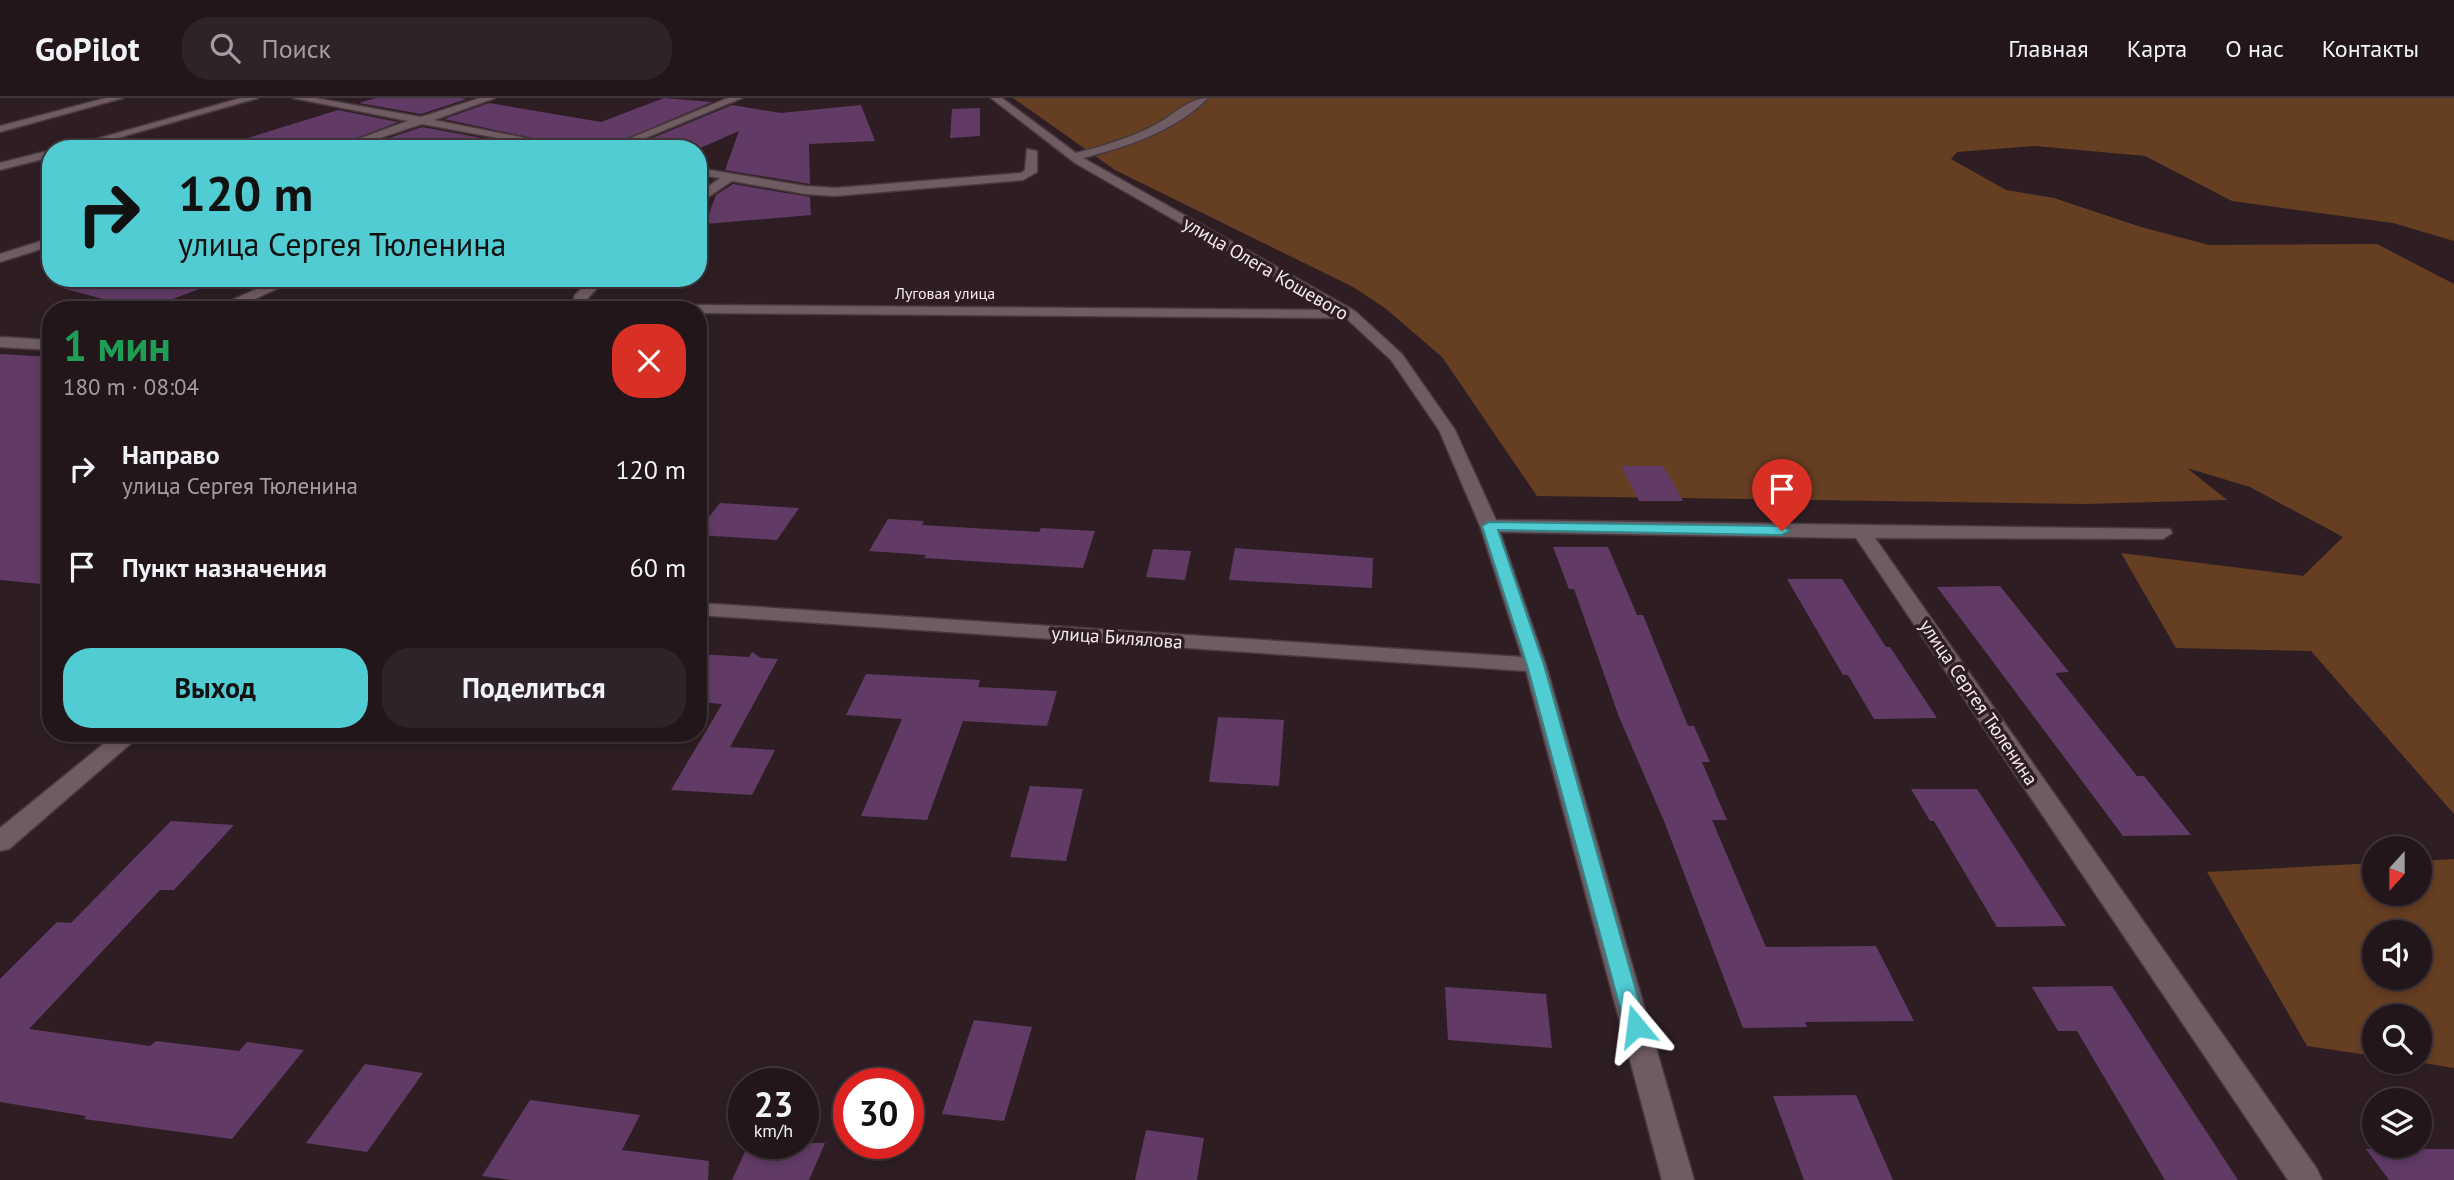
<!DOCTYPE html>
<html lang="ru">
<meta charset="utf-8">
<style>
body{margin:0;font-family:"PT Sans",sans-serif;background:#2e2328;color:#f1f3f6;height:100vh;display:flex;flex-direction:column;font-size:26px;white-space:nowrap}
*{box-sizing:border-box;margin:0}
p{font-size:23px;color:#a29fa3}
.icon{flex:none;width:38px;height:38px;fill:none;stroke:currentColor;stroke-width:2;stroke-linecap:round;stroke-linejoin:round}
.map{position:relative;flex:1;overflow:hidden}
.panel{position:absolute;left:42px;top:203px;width:665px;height:441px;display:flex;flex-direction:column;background:#22161b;border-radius:28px;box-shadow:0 4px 10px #0003,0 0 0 2px #3f353a}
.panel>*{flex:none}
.banner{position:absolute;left:42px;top:42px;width:665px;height:147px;border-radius:28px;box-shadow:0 4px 10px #0003,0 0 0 2px #3f353a;background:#51ccd3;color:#111;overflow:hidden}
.needle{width:46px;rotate:201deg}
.controls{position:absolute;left:2362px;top:738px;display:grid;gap:14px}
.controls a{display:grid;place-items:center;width:70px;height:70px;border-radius:50%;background:#22161b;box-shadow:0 4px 10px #0003,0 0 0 2px #3f353a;font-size:35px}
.speed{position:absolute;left:728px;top:970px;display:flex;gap:14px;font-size:35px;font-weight:700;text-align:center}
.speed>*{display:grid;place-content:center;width:91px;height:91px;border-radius:50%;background:#22161b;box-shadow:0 4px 10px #0003,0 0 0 2px #3f353a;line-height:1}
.speed small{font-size:18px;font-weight:400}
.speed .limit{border:10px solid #d22;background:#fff;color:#111}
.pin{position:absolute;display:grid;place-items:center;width:60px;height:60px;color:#fff;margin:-72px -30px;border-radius:50% 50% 50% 0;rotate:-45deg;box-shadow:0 0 7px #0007}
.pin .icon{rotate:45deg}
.me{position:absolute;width:77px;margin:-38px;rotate:344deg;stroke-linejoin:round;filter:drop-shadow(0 0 5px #0008)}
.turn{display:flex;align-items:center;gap:24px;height:147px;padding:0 21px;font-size:32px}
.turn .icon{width:91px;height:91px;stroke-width:2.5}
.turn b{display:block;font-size:49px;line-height:60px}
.round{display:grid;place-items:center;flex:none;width:74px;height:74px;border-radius:28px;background:#2e2328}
.headline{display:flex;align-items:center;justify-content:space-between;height:119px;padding:0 21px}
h1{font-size:42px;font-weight:700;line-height:52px;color:#1e9e55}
.cta{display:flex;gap:14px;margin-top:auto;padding:14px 21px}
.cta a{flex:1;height:80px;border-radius:28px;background:#51ccd3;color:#111;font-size:28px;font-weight:700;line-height:80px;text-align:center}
.cta a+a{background:#2e2328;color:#f1f3f6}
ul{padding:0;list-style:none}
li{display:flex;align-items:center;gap:21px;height:98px;padding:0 21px}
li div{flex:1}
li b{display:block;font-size:26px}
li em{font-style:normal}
header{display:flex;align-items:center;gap:42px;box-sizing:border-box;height:98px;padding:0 35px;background:#22161b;border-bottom:2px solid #3f353a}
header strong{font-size:33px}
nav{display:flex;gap:38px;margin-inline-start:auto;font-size:24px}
.search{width:490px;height:63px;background:#2e2328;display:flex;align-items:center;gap:18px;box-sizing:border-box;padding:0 24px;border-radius:28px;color:#a29fa3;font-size:26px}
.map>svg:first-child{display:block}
.green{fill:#663e22;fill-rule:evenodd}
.building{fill:#613b66}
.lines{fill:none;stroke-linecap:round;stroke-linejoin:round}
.minor-casing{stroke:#47393f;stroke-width:3}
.minor{fill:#6f5b62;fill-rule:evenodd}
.route{fill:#51ccd3;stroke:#358589;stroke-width:2}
.labels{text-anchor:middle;stroke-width:7;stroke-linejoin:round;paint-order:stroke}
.far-street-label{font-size:16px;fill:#f5e9ed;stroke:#2e1e24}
.street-label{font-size:19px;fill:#f5e9ed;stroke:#2e1e24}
</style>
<header>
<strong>GoPilot</strong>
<div class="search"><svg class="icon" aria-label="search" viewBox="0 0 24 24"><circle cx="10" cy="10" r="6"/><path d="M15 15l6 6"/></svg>Поиск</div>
<nav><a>Главная</a><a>Карта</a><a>О нас</a><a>Контакты</a></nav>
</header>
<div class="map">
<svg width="2454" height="1082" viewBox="0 0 2454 1082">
<rect width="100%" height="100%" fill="#2e1e24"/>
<g class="green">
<polygon points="1013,0 2454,0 2454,143 2393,125 2232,103 2145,58 2035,48 1957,54 1951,61 2006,92 2054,100 2141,129 2209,147 2377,146 2454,186 2454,716 2311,553 2176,550 2121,455 2303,478 2343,439 2250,389 2187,370 2227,402 2085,406 1537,398 1442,259 1385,210 1353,189 1115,72"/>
<path d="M2454,761V970L2417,964H2420V919H2375V958L2307,948L2207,774L2375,765V796H2420V763ZM2375,835H2420V880H2375Z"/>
</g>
<g class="building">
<polygon points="376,0 460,0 467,1 421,16 359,5"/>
<polygon points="664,0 712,4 602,51 583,51 444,21 489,5 601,24"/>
<polygon points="732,7 781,15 861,7 875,43 809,46 810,86 725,72 739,33 698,51 626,51"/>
<polygon points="980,10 980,38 950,40 952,11"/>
<polygon points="338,12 398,24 328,51 236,51 235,44"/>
<polygon points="422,29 541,51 356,51"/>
<polygon points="733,86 810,99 811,117 705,126 716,97"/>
<polygon points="64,180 220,180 220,183 144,212 62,190"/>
<polygon points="0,256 51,259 51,487 0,482"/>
<polygon points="1621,368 1663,368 1683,403 1639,403"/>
<polygon points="720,405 799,410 777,442 698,437 698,433"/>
<polygon points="888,421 924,423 922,427 1039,434 1041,430 1095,433 1083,470 924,460 926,457 869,453"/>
<polygon points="1553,449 1608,449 1637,517 1643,517 1688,628 1694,628 1710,664 1702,664 1727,722 1712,722 1766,849 1876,848 1914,923 1805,924 1807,929 1743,930 1664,723 1619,619 1574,491 1569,491"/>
<polygon points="1235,450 1373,460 1372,490 1229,482"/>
<polygon points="1153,451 1191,453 1185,482 1146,479"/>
<polygon points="1787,481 1842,481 1886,549 1890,549 1937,620 1874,621 1848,577 1843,577"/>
<polygon points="2000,488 2069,574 2055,575 2137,678 2144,678 2191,737 2123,738 1937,489"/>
<polygon points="752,554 761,560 778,561 730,649 775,652 752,697 671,692 722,606 698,604 698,556 749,559"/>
<polygon points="866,576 980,582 978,589 1057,593 1047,628 963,623 927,722 861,718 902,621 846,617"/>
<polygon points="1218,619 1284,622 1279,688 1209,684"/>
<polygon points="1030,688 1083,691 1066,763 1010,759"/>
<polygon points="1911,691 1977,691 2066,828 1997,829 1934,723 1930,723"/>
<polygon points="171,723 234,727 174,792 160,792 29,931 150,948 156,943 239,953 247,944 304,952 232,1041 84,1021 86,1018 0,1004 0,881 57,824 71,825"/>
<polygon points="2112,888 2168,975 2238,1082 2165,1082 2077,933 2058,933 2032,889"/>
<polygon points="1445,889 1546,896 1552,950 1448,942"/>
<polygon points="974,922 1032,929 1004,1023 942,1016"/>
<polygon points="365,966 423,975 367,1054 306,1045"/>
<polygon points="1856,997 1893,1082 1804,1082 1773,998"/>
<polygon points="530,1002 640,1017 622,1052 709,1063 708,1082 511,1082 482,1078"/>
<polygon points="1146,1032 1204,1040 1197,1082 1135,1082"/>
<polygon points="749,1045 825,1045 809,1082 732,1082"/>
<polygon points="2366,1051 2454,1051 2454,1082 2389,1082"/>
</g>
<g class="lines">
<g class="minor-casing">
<g id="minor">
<polygon points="106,0 123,0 0,34 0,28"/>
<polygon points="241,0 258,0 79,51 61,51"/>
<polygon points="293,0 315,0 421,19 480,0 495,0 434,22 581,51 557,51 422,26 347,51 330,51 408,23"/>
<polygon points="728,0 742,0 619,51 604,51"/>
<path d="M991,0H1002L1076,55C1103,48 1130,40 1155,27C1172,18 1189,0 1208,0C1176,33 1126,49 1083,60L1355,213L1402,256L1455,332L1496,422L2170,431L2172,435L2163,441L1875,440L2317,1071L2322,1082H2288L1856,440L1500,434L1546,567L1694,1082H1662L1526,573L698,517V505L1522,559L1480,428L1439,332L1391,262L1346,220L698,215V212L571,210L575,197L592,180H607L587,201L586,206L1332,212L1075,65Z"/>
<polygon points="1027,51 1037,53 1037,74 1023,82 835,98 805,96 732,83 698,106 698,96 720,80 698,77 698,70 805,88 835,90 1021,75 1025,72"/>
<polygon points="51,52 51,59 0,72 0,65"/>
<polygon points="51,140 51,148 0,164 0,156"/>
<polygon points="281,180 301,180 230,212 210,212"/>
<polygon points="0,239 51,242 51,252 0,249"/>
<polygon points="117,635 143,635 9,751 0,753 0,730"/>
</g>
</g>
<use href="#minor" class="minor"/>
</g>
<polygon class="route" points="1489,424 1782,428 1790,433 1782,437 1498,432 1544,567 1646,928 1643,934 1636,937 1628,934 1625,928 1527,567 1482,428"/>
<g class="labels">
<g class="far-street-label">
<text x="945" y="201">Луговая улица</text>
</g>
<g class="street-label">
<text transform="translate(1266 170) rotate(30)" y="7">улица Олега Кошевого</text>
<text transform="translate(1117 539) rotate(4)" y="7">улица Билялова</text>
<text transform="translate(1979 604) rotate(56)" y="7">улица Сергея Тюленина</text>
</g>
</g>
</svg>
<div class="controls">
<a><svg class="needle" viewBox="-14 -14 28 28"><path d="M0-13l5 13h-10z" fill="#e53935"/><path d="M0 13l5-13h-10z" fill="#a29fa3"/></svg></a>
<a><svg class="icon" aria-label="sound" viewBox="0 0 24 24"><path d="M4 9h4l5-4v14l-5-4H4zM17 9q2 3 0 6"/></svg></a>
<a><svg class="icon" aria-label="search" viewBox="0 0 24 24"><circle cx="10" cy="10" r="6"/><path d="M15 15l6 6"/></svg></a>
<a><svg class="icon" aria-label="layers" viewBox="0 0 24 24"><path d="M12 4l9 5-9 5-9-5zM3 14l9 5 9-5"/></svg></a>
</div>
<div class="speed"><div>23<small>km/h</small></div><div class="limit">30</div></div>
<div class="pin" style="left:1782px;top:433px;background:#d93025"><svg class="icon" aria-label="arrive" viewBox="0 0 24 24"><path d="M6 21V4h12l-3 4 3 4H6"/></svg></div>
<svg class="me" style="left:1636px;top:928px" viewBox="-20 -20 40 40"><path d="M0-17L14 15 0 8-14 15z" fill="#51ccd3" stroke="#fff" stroke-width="4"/></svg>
<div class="banner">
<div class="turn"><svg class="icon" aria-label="right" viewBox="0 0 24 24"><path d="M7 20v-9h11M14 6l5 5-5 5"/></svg><div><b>120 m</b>улица Сергея Тюленина</div></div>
</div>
<section class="panel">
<div class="headline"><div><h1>1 мин</h1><p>180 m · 08:04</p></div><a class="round" style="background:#d93025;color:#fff"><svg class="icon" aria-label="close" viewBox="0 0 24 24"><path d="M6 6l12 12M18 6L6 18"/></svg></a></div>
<ul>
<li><svg class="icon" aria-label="right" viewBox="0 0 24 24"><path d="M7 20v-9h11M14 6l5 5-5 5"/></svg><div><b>Направо</b><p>улица Сергея Тюленина</p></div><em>120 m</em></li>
<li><svg class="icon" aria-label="arrive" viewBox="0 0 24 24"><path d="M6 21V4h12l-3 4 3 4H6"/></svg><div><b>Пункт назначения</b></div><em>60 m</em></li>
</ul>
<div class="cta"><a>Выход</a><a>Поделиться</a></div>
</section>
</div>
